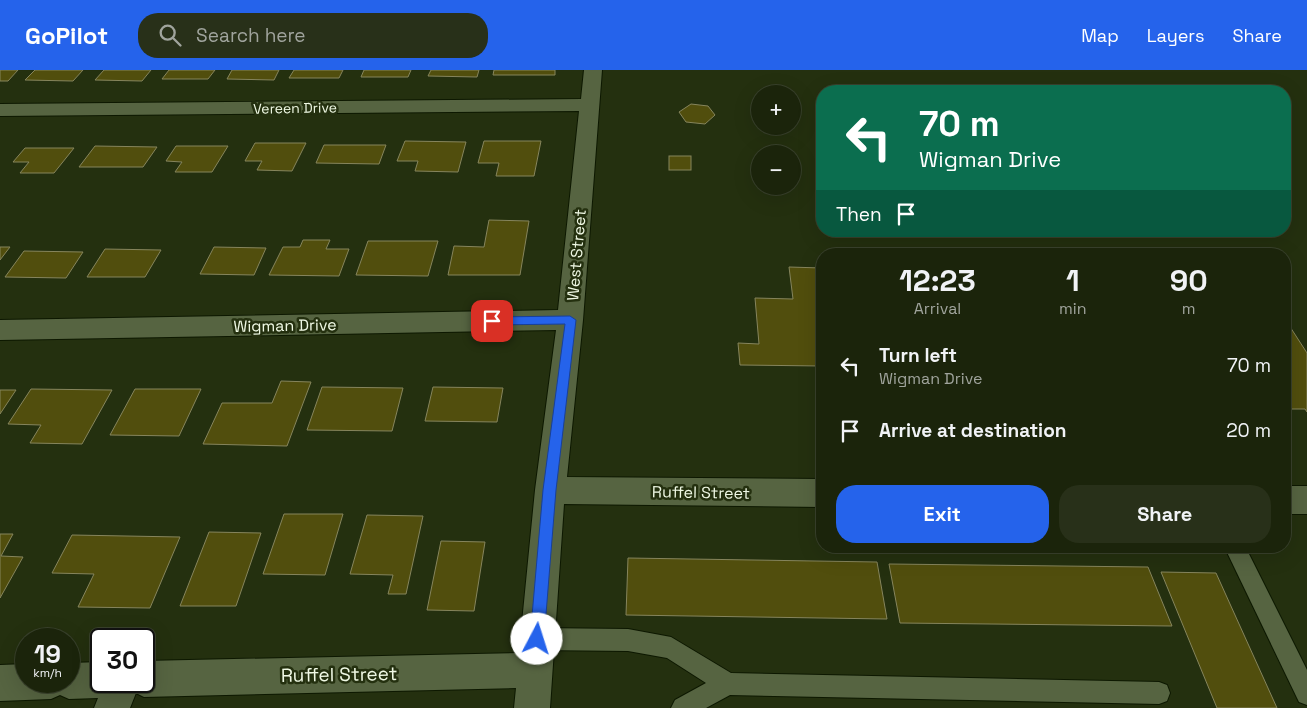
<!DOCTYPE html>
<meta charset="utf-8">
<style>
body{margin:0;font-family:"Space Grotesk",sans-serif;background:#283019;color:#f1f3f6;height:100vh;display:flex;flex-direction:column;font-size:19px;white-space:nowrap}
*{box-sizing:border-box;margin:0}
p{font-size:16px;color:#a0a49d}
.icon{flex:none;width:28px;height:28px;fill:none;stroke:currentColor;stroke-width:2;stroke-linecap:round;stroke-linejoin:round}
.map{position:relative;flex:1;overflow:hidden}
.panel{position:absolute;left:816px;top:178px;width:475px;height:305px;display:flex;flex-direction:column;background:#1b240b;border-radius:20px;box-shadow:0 5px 20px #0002,0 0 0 1px #39412c}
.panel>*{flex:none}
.guide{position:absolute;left:816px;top:15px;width:475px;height:152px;border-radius:20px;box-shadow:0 5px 20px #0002,0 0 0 1px #39412c;background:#0b6e4f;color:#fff;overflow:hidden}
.controls{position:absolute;left:751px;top:15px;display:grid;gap:10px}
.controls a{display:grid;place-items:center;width:50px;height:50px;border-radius:50%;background:#1b240b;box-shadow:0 5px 20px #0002,0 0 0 1px #39412c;font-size:25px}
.speed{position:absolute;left:15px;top:558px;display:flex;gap:10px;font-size:25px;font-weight:700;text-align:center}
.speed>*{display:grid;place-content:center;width:65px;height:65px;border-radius:50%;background:#1b240b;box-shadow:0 5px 20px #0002,0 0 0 1px #39412c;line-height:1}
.speed small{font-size:12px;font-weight:400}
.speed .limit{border:2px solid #111;border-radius:8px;background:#fff;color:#111}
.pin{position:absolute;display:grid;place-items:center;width:42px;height:42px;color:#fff;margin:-21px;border-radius:10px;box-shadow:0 2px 8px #0006}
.me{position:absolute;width:55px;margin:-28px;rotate:5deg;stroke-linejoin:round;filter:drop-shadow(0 0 4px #0008)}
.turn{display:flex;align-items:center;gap:18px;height:105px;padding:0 20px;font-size:22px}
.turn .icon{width:65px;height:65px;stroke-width:2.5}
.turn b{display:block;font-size:35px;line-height:42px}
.then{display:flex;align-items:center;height:48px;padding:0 20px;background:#0003;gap:10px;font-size:19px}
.eta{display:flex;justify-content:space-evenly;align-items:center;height:85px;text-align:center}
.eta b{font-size:30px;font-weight:600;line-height:35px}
.primary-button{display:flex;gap:10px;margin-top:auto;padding:10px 20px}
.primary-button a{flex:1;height:58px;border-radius:20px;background:#2563eb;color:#fff;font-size:20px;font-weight:600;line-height:58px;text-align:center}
.primary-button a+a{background:#283019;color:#f1f3f6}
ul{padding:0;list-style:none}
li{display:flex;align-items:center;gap:15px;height:65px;padding:0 20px}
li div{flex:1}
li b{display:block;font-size:19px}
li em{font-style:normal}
header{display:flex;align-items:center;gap:30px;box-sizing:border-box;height:70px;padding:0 25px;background:#2563eb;color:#fff}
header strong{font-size:24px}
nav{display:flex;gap:28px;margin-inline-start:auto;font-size:18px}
.search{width:350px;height:45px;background:#283019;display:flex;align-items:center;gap:12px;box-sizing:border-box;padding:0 18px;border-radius:20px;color:#a0a49d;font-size:19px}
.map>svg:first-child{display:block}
.building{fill:#514e0d;stroke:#86855d}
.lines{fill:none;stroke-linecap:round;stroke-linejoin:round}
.service-casing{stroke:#0d1800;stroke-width:2}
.minor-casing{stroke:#0d1800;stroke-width:2}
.service{fill:#566441;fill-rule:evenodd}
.minor{fill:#566441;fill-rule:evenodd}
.route{fill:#2563eb;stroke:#184099}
.labels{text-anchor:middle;stroke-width:5;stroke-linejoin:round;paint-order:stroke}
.far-street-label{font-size:14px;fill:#eff8e4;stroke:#24300f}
.street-label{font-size:16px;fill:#eff8e4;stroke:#24300f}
.near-street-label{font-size:19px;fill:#eff8e4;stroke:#24300f}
</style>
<header>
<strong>GoPilot</strong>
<div class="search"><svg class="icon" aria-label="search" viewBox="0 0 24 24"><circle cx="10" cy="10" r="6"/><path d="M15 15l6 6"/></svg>Search here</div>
<nav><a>Map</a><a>Layers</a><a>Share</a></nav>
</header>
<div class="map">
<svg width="1307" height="638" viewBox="0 0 1307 638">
<rect width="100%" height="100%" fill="#24300f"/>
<g class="building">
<polygon points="0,0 18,0 8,11 0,11"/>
<polygon points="35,0 83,0 73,11 25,10"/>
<polygon points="104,0 151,0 142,11 95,10"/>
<polygon points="169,0 215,0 208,9 162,9"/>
<polygon points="232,0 279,0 274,10 227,9"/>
<polygon points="294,0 343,0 339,8 289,8"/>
<polygon points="364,0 411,0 408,7 361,7"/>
<polygon points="431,0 479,0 477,7 428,6"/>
<polygon points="494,0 555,0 555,5 493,5"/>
<polygon points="691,34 708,36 715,45 705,54 686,52 679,42"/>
<polygon points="405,71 466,72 458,102 415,101 418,91 397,91"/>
<polygon points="484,71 541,71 534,106 496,106 499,93 478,93"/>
<polygon points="255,73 306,73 292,101 257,100 262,91 245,91"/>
<polygon points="324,75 386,75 379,94 316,93"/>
<polygon points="95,76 157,77 143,97 79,97"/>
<polygon points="176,76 228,76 212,102 175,102 182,92 166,91"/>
<polygon points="25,78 74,78 54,103 20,103 29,92 13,92"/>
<rect x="669" y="86" width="22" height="14"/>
<polygon points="489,150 529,151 520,205 448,205 454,176 484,177"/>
<polygon points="303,170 330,170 326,179 349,179 339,206 269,205 283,177 300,177"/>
<polygon points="368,171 438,171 428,206 356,205"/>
<polygon points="0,177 10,177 0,190"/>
<polygon points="214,177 266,178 254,205 200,204"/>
<polygon points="105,179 161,180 145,207 87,207"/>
<polygon points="24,181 83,182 66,208 5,207"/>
<polygon points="789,197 822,198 822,296 740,295 738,273 759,274 755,228 793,229"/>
<polygon points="1285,249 1307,283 1307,342 1305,339 1285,339"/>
<polygon points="281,311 311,312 287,376 203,374 222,333 272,333"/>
<polygon points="322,317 403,318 392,361 307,360"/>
<polygon points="433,317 503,318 497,352 425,351"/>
<polygon points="31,319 112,320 82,374 30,373 41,355 8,354"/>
<polygon points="135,319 201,319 179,366 110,365"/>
<polygon points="0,320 16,320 0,344"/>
<polygon points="284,444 343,444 325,505 263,504"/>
<polygon points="367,445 423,446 406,524 388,524 393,505 350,504"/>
<polygon points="209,462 261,463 236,536 180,536"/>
<polygon points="0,464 13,464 1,486 23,487 0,528"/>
<polygon points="72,465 180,467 150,538 78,537 94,504 52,503"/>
<polygon points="441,471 485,472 474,541 427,540"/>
<polygon points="628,488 877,492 887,549 626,545"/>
<polygon points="889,494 1148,497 1172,556 900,553"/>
<polygon points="1161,502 1216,503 1277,638 1217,638"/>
</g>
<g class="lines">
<g class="service-casing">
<g id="service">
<polygon points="1224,476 1245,476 1307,600 1307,635 1299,632"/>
<polygon points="537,558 628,559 671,567 731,603 1159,612 1167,615 1170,623 1167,631 1159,634 730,625 706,638 671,638 675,630 706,613 667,588 628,581 537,580 529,577 526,569 529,561"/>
</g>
</g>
<g class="minor-casing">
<g id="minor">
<polygon points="584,0 602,0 583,250 567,407 822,409 822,437 564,434 550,638 514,638 516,618 144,627 136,623 130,638 94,638 98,628 69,629 60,625 51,629 0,631 0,595 26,594 26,611 69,611 69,593 101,592 101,611 144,611 144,591 519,583 535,420 556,260 0,270 0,250 558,240 579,41 0,46 0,34 581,29"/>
<rect x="1285" y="416" width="22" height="28"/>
</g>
</g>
<use href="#service" class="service"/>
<use href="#minor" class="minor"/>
</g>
<polygon class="route" points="570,246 576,250 556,420 544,569 542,574 537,576 532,574 530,569 543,420 565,254 492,255 486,251 492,247"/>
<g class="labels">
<g class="far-street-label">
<text transform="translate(295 38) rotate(-1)" y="5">Vereen Drive</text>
</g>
<g class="street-label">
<text transform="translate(576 185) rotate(-85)" y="6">West Street</text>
<text transform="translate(285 255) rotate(-1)" y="6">Wigman Drive</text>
<text transform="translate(701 422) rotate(1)" y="6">Ruffel Street</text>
</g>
<g class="near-street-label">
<text transform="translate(339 604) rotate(-1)" y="7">Ruffel Street</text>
</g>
</g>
</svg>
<div class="controls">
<a>+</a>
<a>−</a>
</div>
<div class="speed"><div>19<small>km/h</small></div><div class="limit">30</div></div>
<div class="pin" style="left:492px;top:251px;background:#d93025"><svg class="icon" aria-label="arrive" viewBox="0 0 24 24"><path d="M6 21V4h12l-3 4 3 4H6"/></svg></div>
<svg class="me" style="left:537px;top:569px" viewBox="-20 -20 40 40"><circle r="19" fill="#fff"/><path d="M0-13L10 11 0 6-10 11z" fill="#2563eb"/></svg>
<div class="guide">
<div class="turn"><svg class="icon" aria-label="left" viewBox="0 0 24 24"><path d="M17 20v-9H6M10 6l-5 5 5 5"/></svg><div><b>70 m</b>Wigman Drive</div></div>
<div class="then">Then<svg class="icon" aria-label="arrive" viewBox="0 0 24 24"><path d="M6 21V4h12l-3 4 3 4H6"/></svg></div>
</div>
<section class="panel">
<div class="eta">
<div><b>12:23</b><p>Arrival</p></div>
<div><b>1</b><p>min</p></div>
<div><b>90</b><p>m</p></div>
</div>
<ul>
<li><svg class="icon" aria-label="left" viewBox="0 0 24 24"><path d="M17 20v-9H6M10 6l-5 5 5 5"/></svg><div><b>Turn left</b><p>Wigman Drive</p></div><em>70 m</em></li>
<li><svg class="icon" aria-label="arrive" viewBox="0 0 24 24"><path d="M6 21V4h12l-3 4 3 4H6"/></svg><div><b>Arrive at destination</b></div><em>20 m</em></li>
</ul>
<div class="primary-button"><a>Exit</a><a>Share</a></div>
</section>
</div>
